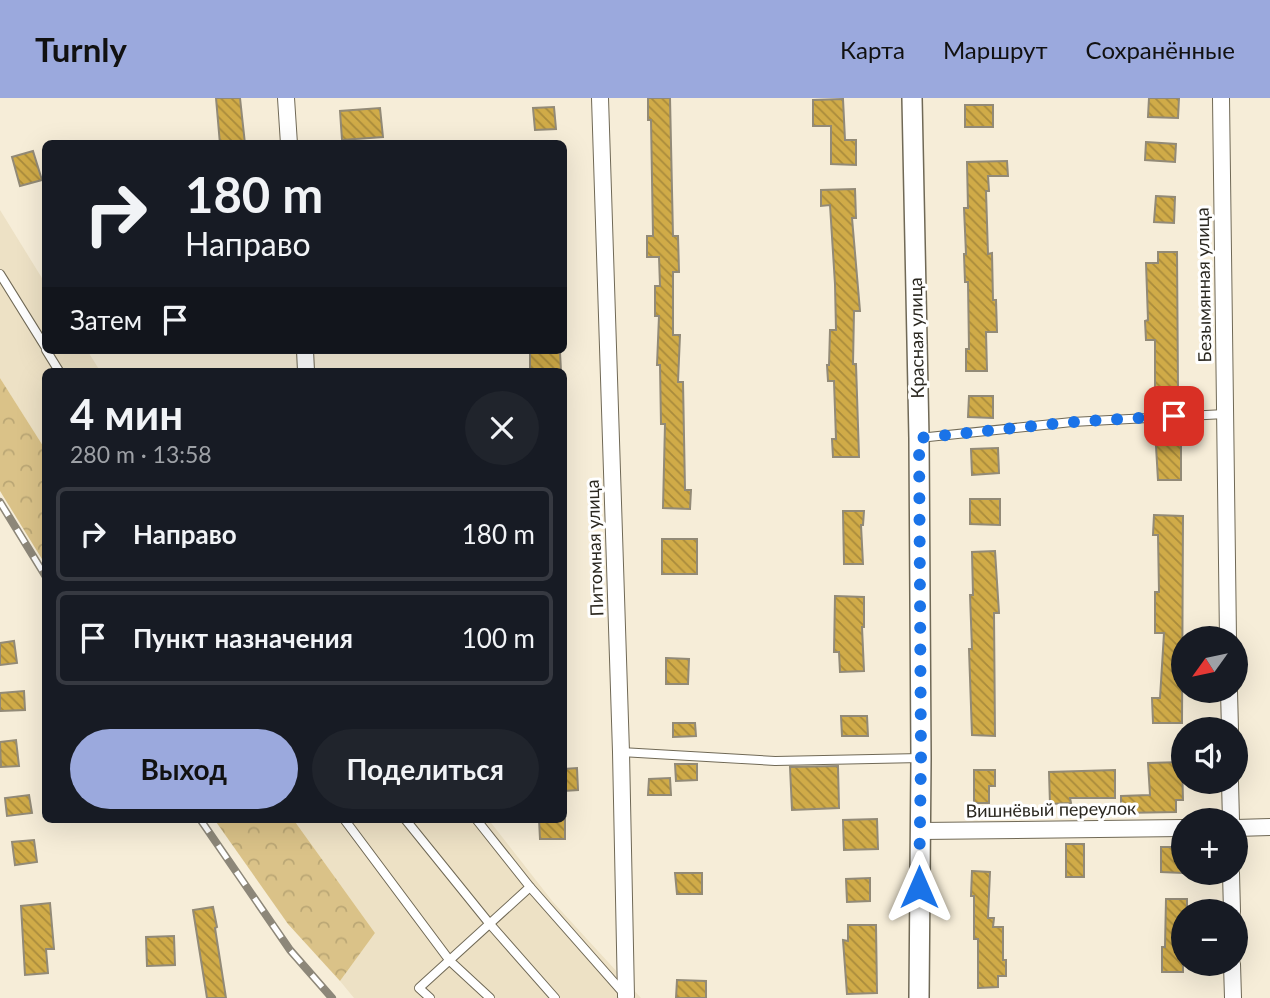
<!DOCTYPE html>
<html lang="ru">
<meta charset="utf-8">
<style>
body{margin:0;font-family:Lato,sans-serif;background:#20242c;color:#f1f3f6;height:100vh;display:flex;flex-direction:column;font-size:26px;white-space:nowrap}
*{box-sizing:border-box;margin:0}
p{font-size:23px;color:#9ea1a6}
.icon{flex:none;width:38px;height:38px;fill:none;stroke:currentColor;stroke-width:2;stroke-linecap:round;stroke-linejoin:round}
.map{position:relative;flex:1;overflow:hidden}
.drawer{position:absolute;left:42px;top:270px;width:525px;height:455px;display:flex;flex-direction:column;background:#171b24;border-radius:10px;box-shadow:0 7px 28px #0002}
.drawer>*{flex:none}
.guide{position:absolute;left:42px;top:42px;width:525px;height:214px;border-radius:10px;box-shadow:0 7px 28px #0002;background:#171b24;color:#f1f3f6;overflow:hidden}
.needle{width:46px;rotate:237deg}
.controls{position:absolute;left:1171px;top:528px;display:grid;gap:14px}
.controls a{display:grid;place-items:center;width:77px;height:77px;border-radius:50%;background:#171b24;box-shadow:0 7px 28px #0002;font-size:35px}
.pin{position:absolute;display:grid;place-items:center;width:60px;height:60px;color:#fff;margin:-30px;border-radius:14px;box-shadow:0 4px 10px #0006}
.me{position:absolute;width:77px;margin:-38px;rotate:0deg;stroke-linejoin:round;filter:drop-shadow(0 0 5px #0008)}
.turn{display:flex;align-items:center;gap:24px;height:147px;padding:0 28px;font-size:32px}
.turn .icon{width:91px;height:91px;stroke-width:2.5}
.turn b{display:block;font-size:49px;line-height:60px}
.then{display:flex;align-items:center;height:66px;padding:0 28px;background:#0003;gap:14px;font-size:26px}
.round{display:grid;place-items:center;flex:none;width:74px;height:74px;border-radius:37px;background:#20242c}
.headline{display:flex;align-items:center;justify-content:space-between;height:119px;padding:0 28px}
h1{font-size:42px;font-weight:700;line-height:52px}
.action{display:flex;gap:14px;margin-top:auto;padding:14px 28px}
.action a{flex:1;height:80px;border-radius:42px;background:#9ba9dd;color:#111;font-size:28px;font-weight:700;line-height:80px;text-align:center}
.action a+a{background:#20242c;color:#f1f3f6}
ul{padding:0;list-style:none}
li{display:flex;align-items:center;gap:21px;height:94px;margin:0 14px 10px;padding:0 14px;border:4px solid #363941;border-radius:10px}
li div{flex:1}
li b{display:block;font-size:26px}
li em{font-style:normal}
header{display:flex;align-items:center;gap:42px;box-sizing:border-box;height:98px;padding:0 35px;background:#9ba9dd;color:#111}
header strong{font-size:33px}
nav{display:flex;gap:38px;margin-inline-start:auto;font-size:24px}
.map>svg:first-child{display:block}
.built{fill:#ede1c5}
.forest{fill:url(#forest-crowns)}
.building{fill:url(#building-back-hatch);stroke:#928a77;stroke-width:2}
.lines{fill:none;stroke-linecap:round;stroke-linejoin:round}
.service-casing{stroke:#706956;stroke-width:10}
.minor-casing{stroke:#706956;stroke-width:18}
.tertiary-casing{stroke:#706956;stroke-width:22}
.service{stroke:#fff;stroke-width:8}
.minor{stroke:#fff;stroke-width:16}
.tertiary{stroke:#fff;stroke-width:19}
.rail-casing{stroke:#8d8779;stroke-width:8}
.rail{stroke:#fff;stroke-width:5;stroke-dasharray:16;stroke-linecap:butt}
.route{stroke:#1a73e8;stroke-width:12;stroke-dasharray:0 21.6}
.labels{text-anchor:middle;stroke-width:6;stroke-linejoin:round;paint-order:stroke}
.street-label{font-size:18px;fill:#2b2820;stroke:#fff}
</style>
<header>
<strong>Turnly</strong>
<nav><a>Карта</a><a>Маршрут</a><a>Сохранённые</a></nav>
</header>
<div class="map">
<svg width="1270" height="900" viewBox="0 0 1270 900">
<defs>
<pattern id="forest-crowns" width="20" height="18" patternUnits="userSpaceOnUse" patternTransform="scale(1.75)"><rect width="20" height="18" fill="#dac288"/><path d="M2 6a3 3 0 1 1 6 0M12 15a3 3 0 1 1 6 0" fill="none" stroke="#bba775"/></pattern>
<pattern id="building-back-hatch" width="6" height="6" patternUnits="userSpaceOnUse" patternTransform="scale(1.75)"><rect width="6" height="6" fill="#d0ab48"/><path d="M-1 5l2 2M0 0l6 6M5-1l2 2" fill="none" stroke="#a98b3c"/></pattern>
</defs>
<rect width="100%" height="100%" fill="#f6edd8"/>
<g class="built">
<polygon points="0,112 45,185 46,252 87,252 100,273 46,273 45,351 0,280"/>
<polygon points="293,721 488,721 553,804 641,900 354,900 340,883 375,835"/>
</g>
<g class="forest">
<polygon points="0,280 45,351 45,466 0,393"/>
<polygon points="214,721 293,721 375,835 340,883 288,826"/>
</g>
<g class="building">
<polygon points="216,0 240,0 245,46 220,46"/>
<polygon points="648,0 670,0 673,138 678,138 679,174 673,174 673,237 680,237 678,284 683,284 685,392 691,392 690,411 663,410 665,326 661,326 660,267 657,267 659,218 655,218 655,188 660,188 659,159 647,159 647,138 653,138 651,22 648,22"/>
<polygon points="1149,0 1179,0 1178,20 1148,19"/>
<polygon points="843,1 845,42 856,42 856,67 831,66 831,28 813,28 813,2"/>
<rect x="965" y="7" width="28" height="22"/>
<polygon points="554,9 556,31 535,32 533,10"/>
<polygon points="380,10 383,39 342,42 340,13"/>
<polygon points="1146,44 1176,46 1175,64 1145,62"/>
<polygon points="33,53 42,82 20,88 12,59"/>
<polygon points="1007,63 1008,78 988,78 989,93 986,93 988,156 992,155 993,202 996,202 997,234 986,234 987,273 966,273 966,251 969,251 968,184 965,184 964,156 966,156 964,110 968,110 967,64"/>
<polygon points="855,91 856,120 852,120 860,213 854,213 853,266 856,266 859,359 833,359 832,341 836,341 834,283 828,283 827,267 829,267 830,232 836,232 835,186 830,107 821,108 821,92"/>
<polygon points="1156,98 1175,99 1174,125 1154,124"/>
<polygon points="1158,154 1177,154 1178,290 1155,291 1155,242 1146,242 1145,223 1148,222 1146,165 1158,165"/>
<polygon points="560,254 561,273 530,273 530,255"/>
<polygon points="969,298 993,298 993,320 968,319"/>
<polygon points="1155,331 1181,331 1181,382 1158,382"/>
<polygon points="998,350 999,375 972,377 971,351"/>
<polygon points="970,401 1000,401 1000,427 970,426"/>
<polygon points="843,413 864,413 863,427 861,427 863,466 844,466"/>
<polygon points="1154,417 1183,418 1182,625 1153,625 1152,600 1160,600 1164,535 1155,535 1155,494 1159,494 1158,437 1153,437"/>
<rect x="662" y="441" width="35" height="35"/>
<polygon points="995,453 999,515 994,515 995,638 972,637 969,551 972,551 970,497 973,497 972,454"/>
<polygon points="835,498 864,499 864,529 862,529 864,573 840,574 839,554 834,554"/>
<polygon points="14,543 17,565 0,567 0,545"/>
<polygon points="666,560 689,561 688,586 666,586"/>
<polygon points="24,593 25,612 0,613 0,595"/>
<polygon points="841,618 867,618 868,638 842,638"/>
<polygon points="673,625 695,625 696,638 673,639"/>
<polygon points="16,642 19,668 1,669 0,644"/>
<polygon points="1182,664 1183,702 1176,702 1176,714 1121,715 1121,698 1150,697 1148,665"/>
<polygon points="675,666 697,666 697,682 676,683"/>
<polygon points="838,668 839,710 792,712 790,669"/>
<polygon points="577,670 578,692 564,693 564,671"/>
<polygon points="974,672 995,672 995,688 989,688 989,705 974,705"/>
<polygon points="1115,672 1115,700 1070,700 1071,705 1050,706 1049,674"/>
<polygon points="670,680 671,697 648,697 649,681"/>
<polygon points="29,697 32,715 7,718 5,700"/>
<polygon points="539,721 565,721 565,741 540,741"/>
<polygon points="877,721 878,751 844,752 843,722"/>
<polygon points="34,742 37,764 15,767 12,744"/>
<rect x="1066" y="746" width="18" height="33"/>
<polygon points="1161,749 1183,749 1183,775 1161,774"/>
<polygon points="972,773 990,774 988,820 994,820 993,829 1003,829 1003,862 1006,862 1006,878 998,878 998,889 978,890 978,841 974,841 974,798 971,798"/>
<polygon points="675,775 702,775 702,796 677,796"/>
<polygon points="870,780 870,803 847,804 846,781"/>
<polygon points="1166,801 1187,801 1187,814 1183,814 1183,874 1162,874 1162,849 1165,849"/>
<polygon points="50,805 54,851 46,851 48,875 25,877 21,808"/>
<polygon points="213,809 217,829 215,830 226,900 207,900 193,812"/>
<polygon points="848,827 876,827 877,895 847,896 843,842 848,843"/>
<polygon points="174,838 175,867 147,868 146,839"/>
<polygon points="677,882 706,883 706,900 676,900"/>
</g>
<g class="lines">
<g class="service-casing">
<g id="service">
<polyline points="0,176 46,250"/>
<polyline points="46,252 59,273"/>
<polyline points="919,340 1072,324 1225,316"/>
<polyline points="621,654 775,663 921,660"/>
<polyline points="344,721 450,863 490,900"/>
<polyline points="405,721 489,825 555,900"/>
<polyline points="476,721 530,789 626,898"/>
<polyline points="430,900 419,890 530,789"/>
</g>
</g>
<g class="minor-casing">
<g id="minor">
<polyline points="286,0 289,46"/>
<polyline points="600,0 621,654 626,898"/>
<polyline points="1221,0 1228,541"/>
<polyline points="305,252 306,273"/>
<polyline points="1229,593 1230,632"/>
<polyline points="1230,684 1231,723"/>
<polyline points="1236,730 1270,729"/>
<polyline points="920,733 1183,730"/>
<polyline points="1231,775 1232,814"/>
<polyline points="1232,866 1233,900"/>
</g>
</g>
<g class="tertiary-casing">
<polyline id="tertiary" points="912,0 919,340 921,660 919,900"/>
</g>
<use href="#service" class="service"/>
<use href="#minor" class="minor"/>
<use href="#tertiary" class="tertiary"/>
<g class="rail-casing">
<g id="rail">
<polyline points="0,404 46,479"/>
<polyline points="200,721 290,852 332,900"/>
</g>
</g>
<use href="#rail" class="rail"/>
</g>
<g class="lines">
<polyline class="route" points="919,789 921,660 919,340 1072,324 1174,318"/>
</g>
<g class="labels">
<g class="street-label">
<text transform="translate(1204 187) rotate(-91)" y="6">Безымянная улица</text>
<text transform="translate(917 240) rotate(-91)" y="6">Красная улица</text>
<text transform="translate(595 450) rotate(-92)" y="6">Питомная улица</text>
<text transform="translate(1051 712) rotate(-1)" y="6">Вишнёвый переулок</text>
</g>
</g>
</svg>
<div class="controls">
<a><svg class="needle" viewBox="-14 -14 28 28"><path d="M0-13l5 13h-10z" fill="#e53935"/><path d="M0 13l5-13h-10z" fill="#9ea1a6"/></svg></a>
<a><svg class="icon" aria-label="sound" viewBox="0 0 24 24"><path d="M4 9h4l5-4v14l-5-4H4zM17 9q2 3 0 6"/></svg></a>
<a>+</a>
<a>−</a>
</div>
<div class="pin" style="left:1174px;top:318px;background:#d93025"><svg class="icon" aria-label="arrive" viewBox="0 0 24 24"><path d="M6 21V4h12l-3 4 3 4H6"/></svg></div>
<svg class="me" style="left:919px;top:789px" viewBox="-20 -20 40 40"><path d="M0-17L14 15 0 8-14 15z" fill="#1a73e8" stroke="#fff" stroke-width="4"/></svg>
<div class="guide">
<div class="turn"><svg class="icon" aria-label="right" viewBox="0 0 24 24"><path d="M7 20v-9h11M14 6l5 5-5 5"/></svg><div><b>180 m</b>Направо</div></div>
<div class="then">Затем<svg class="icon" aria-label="arrive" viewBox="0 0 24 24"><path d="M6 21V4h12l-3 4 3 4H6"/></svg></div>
</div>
<section class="drawer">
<div class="headline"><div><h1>4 мин</h1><p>280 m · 13:58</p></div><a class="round"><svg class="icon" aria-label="close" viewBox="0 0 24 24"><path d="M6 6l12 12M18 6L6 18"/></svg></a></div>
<ul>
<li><svg class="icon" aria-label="right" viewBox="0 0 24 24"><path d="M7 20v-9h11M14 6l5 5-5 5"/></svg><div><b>Направо</b></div><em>180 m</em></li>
<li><svg class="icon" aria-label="arrive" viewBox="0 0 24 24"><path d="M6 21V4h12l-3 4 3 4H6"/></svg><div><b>Пункт назначения</b></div><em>100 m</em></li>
</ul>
<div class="action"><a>Выход</a><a>Поделиться</a></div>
</section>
</div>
